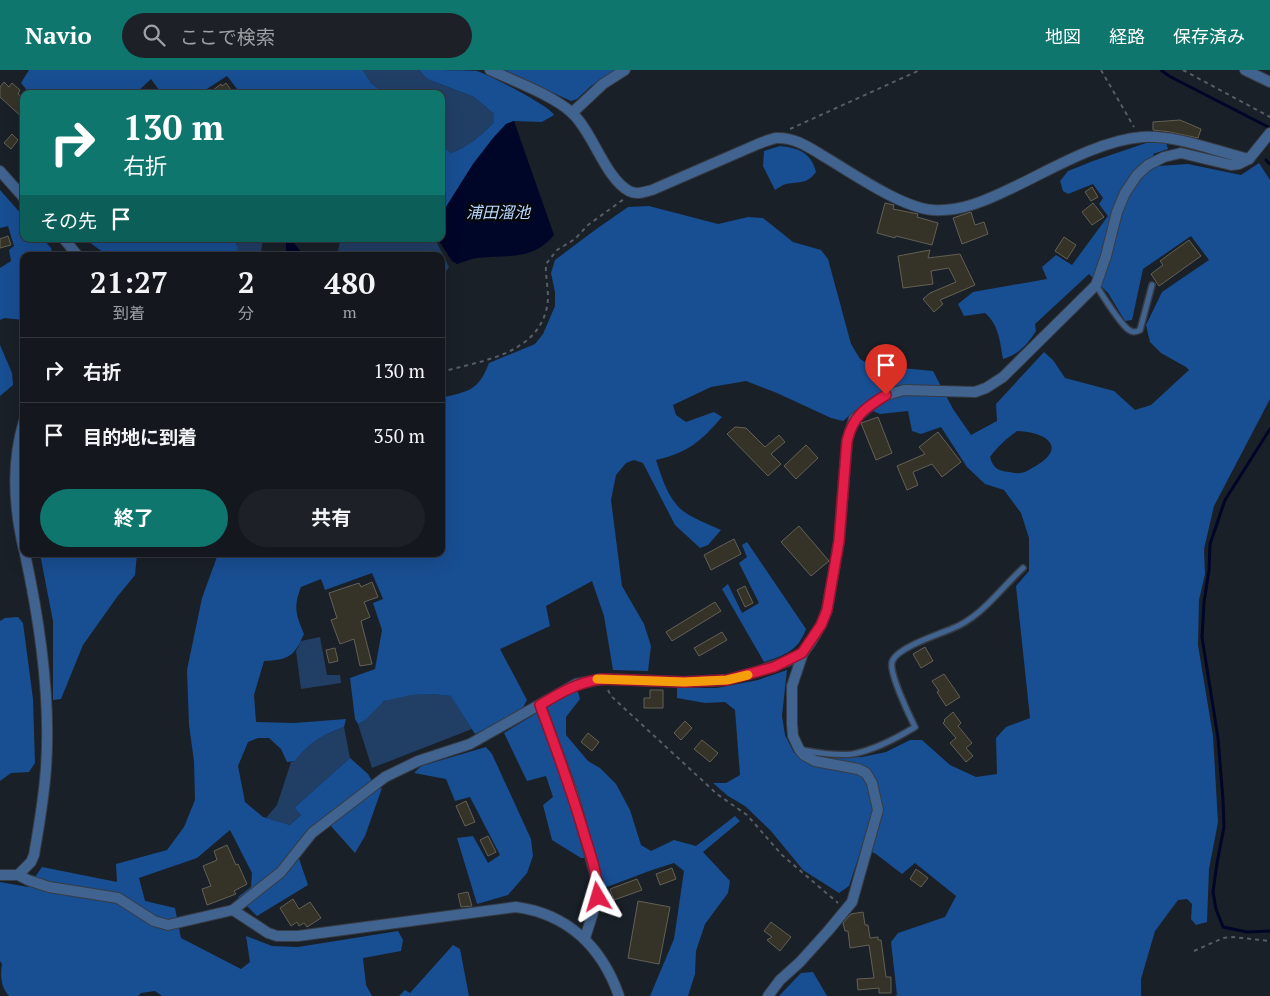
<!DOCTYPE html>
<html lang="ja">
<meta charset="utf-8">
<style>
body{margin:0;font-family:"PT Serif","Noto Sans JP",serif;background:#1d2127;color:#f1f3f6;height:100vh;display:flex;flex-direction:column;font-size:19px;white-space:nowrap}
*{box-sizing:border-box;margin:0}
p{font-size:16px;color:#9da0a4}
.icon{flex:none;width:28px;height:28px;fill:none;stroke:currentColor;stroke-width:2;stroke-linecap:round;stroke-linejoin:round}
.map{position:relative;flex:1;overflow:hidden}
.sheet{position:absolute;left:20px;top:182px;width:425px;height:305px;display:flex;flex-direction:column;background:#14181e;border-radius:10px;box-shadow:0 5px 20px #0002,0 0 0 1px #33373c}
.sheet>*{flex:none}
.top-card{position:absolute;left:20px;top:20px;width:425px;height:152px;border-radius:10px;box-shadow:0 5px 20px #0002,0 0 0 1px #33373c;background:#0f766e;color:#fff;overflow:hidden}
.pin{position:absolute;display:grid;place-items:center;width:42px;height:42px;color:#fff;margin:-51px -21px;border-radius:50% 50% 50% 0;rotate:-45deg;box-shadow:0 0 5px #0007}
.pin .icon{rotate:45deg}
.me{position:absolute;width:55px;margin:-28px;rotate:353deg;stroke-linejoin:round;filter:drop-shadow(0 0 4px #0008)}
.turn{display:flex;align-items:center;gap:18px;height:105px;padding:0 20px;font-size:22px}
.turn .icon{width:65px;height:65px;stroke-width:2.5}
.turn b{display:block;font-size:35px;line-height:42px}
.then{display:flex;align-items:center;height:48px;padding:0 20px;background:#0003;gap:10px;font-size:19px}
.eta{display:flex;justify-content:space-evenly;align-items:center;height:85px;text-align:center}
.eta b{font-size:30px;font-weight:700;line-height:35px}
.primary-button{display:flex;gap:10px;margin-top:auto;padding:10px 20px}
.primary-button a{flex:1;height:58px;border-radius:30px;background:#0f766e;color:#fff;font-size:20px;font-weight:700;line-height:58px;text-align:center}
.primary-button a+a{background:#1d2127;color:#f1f3f6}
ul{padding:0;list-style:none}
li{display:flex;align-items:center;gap:15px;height:65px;padding:0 20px;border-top:1px solid #33373c}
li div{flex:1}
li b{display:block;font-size:19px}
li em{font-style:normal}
header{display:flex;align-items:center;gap:30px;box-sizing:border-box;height:70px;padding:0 25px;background:#0f766e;color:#fff}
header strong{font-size:24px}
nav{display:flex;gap:28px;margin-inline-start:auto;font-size:18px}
.search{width:350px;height:45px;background:#1d2127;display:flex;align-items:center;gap:12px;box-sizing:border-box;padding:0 18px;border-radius:28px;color:#9da0a4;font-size:19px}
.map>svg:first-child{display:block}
.green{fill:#213e65}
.forest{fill:#184e92;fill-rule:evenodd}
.water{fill:#000628}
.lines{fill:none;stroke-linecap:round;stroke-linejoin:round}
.stream{stroke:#000628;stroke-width:3}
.building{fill:#353328;stroke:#636055}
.lane-casing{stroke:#373c44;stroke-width:8}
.street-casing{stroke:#373c44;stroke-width:12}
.path{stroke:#585d65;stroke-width:2;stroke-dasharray:4 4;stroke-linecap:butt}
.lane{stroke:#416390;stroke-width:5}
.street{stroke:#416390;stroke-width:10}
.route-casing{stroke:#92132f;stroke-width:12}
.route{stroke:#e11d48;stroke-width:9}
.slow{stroke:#f59e0b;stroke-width:9}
.labels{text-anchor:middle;stroke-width:5;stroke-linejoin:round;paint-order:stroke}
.water-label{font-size:16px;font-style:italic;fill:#bad7fe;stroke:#070a0d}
</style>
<header>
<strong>Navio</strong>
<div class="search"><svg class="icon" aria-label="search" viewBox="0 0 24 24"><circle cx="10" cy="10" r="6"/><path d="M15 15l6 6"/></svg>ここで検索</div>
<nav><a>地図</a><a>経路</a><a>保存済み</a></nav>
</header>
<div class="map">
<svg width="1270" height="926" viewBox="0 0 1270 926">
<rect width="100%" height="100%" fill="#1a2028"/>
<g class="green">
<path d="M363,0H419L427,9L474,27L494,44V52C481,66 469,76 451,83L441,75V24H385L371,13Z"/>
<polygon points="234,169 263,169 261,183 254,186 237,186 238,177"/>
<polygon points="341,169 435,169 449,197 441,208 441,186 339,186 338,180"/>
<polygon points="320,567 327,605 340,605 341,613 301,619 296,581 301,571"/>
<path d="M432,624L452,626L472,659L372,698L358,654C369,648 375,636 385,631C395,625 420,624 432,624Z"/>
<path d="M344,657L350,688L294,738L301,745L290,755L266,748L277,735L291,692L295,691C310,672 322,665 344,657Z"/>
</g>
<g class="forest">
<polygon points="29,0 363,0 371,13 385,24 241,24 227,6 199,24 162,24 151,9 135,24 30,24 21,13"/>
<path d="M419,0C431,0 467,0 477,1C489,5 550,36 554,45L542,52L514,51L506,54L473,94L441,145V75L451,83C469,76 481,66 494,52V44L474,27L427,9Z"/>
<polygon points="503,0 618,0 591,16 577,29 571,31"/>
<path d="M1166,72L1168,79L1153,84L1158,96L1188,94L1241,105L1259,93L1270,110V329L1214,436L1204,479L1205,504L1199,530L1198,575L1213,666L1218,752L1209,799L1207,852L1196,855L1191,849L1192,834L1187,829L1178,830L1155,861L1141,909V926H895L897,925L891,872L898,863L945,847L956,826L915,793L902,804L876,784L862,777L849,816L839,823L803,800L771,761L745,736L728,726L713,713H726L740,705L735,640L725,632L705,633L677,628V618H717L758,610L787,600L782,646L785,665L794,683L807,689L862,687L886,682L910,670H922L950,695L976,707L997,704L996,668L1006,657L1030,648L1016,516L1029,501V468L1021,443L1004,420L985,414L967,397L941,357L921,364L912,361L908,341L880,344L861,336L843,351L831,348L777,323L746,311L711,317L673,335L676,345L686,352L714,342L722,347C700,372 689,382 656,390C661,405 666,422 676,434C686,447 707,453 721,460L708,475L700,478L675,455L643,393L634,390L626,393L616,405L611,430L622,516L644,554L651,576L648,601L613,600L604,546L592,511L546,536L550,556L500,579L527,630L521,641L475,664L451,626L432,624L411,625L384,631L365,650L358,654L355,649L350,608L375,599L382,560L373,533L383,529L372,503L325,520L321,509L301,517C293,537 296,545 304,564C294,587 288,590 264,591L254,625L256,652L294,653L346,649L344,657C322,665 310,672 295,691L287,692L281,679L269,668H258L248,672L238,696L245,732L263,747L290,755L301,745L294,738L350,688L368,704L372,711L324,748L295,777L308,815L257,846L238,827L251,817L252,803L230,760L197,788L139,808L145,831L175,838L181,868L241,899L250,892L246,866L272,876L298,877L398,861L403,870L401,881L363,888L366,915L372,926H162L155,921L141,923L138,926H9C1,917 0,905 2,894L0,891V812L28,817L42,797L117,812L116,794L167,780L184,757L195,730L194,691L189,655L187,600L202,528L218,484H441V328C468,321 478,322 489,293L535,274L543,264L555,236V222L551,203L555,190L595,160L628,137L649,136L718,154L748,147L763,148L793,172L821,180L828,189L851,274L860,289L870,295L933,301L953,339L971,365L997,351L996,334L1044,282L1053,290L1065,308L1114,321L1135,340L1151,335L1189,300L1186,297L1161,283L1150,272L1146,255L1162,222L1209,190L1191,166L1143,199L1132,250L1125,251L1108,223L1089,204L1035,254L1036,261C1027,275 1019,284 1003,289C1000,272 999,255 985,243L964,246L958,234L973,222L1047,209L1042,197L1056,185L1072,195L1108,146L1099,134L1103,128L1093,114L1068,124L1063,121L1060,111L1068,101L1093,91L1146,73ZM1017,361C1046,362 1069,377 1034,397C1030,399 1025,403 1020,403C1016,404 1012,402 1009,402C998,401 993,398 990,387C998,376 1006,369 1017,361Z"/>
<path d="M780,76C798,78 811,82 816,102C806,115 800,111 786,114C782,115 778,118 775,120L763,96L764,81Z"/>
<polygon points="0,120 24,147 24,169 43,169 51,178 53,186 24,186 24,250 4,248 0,250 0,198 11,191 9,180 14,176 8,156 0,158"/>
<polygon points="85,169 234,169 238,177 237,186 108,186"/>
<polygon points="0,275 12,303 13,315 0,326"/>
<path d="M747,472L806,559C798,581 785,585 764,592L722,519L728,514L742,543L759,533L739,493L747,487L742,475Z"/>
<polygon points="40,484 137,484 135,505 117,527 83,575 61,629 53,630 53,551"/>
<polygon points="18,547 23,553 33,629 35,693 29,702 11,703 0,711 0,551 5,548"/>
<polygon points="571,622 578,622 580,629 566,647 566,665 588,691 600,698 616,714 630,740 641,775 651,781 674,770 696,776 735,746 740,751 703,782 730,811 728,823 705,854 696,881 695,904 688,926 650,926 674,869 684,801 674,793 652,800 604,818 595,788 581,788 552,770 543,735 553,727 546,706 527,711 504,663"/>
<polygon points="486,677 492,684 531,769 533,786 527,803 508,825 477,834 457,768 473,766 488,793 500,785 470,727 455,731 446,709 414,703 421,696"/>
<polygon points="382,718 365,766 355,783 330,755 378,719"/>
<polygon points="453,875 460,879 469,926 399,926 405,920 410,923"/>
<polygon points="813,902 827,926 779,926 801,903"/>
</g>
<g class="water">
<path d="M514,51L554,165C532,192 506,184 477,188C470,189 464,192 457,194L452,191L439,171L438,169H441V145L473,94L493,68L506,54Z"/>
<polygon points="286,169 292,170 304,186 288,186 286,182"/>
</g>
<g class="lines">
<g class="stream">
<polyline points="1161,0 1169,6 1270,58"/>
<polyline points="1266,90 1270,94"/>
<polyline points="1270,359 1225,430 1210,474 1209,500 1204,532 1202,567 1218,668 1223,730 1224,757 1217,793 1213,822 1216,839 1223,857 1247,862 1270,861"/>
</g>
</g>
<g class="building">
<polygon points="4,12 9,17 12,13 20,20 18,24 24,29 24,49 0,27 0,17"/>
<polygon points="226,13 234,24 208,24 221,14 222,16"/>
<polygon points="1180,50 1201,59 1198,68 1170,62 1153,60 1153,52"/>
<polygon points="12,64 18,70 11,79 4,73"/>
<polygon points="1092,117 1098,127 1091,131 1085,122"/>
<polygon points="885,133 894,135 893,139 918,144 917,147 938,153 932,175 896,166 895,168 877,163"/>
<polygon points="1093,133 1104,147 1092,155 1082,142"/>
<polygon points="971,142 975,155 984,152 988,164 962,174 953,148"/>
<polygon points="8,166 11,175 0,178 0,169"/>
<polygon points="1064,167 1076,175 1067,189 1055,181"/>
<polygon points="1189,170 1201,186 1159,216 1151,204 1163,195 1160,191"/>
<polygon points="930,180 928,188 960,184 975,215 940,230 943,234 934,242 923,229 930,223 956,212 949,198 931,201 933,214 903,218 898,186"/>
<polygon points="878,347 892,383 876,390 861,353"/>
<polygon points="735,357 746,358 765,377 779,365 785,372 771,384 781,394 768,406 727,364"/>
<polygon points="938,362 961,392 942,407 932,394 913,402 918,415 907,420 897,396 925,384 919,377"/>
<polygon points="806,375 818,388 796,409 784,396"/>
<polygon points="799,456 829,491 811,506 781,472"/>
<polygon points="734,469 741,484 711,500 704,485"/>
<polygon points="372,512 378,527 364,532 370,547 361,551 372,594 360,596 354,569 340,574 331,550 337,548 329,523 359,513 361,517"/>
<polygon points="745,516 753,533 745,537 737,520"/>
<polygon points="715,532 721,541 672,571 666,562"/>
<polygon points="722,562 727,570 699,586 694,578"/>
<polygon points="925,577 933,591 921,598 913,584"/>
<polygon points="335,578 338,591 329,593 326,580"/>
<polygon points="944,604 960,627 946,636 937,622 939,621 932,611"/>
<polygon points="650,620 663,620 663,638 644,638 644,628 650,628"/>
<polygon points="953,642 961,653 958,656 972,673 966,678 973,686 966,692 950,673 956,668 943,653 945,651 944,650"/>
<polygon points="685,651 692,658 681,670 674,663"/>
<polygon points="588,663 599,672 592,681 581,672"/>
<polygon points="702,670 718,683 710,692 694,679"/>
<polygon points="466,731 475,752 465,756 456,736"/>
<polygon points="488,766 496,782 488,786 480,770"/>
<polygon points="227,775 236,795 238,794 247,814 234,821 236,824 207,835 202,819 211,816 203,796 217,790 214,781"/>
<polygon points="672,798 676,809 660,815 656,804"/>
<polygon points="916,799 928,808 921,817 910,809"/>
<polygon points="637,809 642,820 614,830 610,819"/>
<polygon points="468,822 472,836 461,837 458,824"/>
<polygon points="293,829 299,839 310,832 321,848 307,857 304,853 299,856 297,852 291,856 280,838"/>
<polygon points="638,831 670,837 659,894 628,888"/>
<polygon points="863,842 865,855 868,855 870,868 878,867 878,870 881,870 886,907 891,907 891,923 879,923 879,918 858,920 857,909 874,908 869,875 850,878 848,861 845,861 843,853 851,844"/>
<polygon points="771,852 791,867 780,881 767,870 772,867 764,861"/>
</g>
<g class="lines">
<g class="lane-casing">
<g id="lane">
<path d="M1096,215C1103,226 1120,254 1129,260C1133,263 1136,262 1140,260L1152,215"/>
<path d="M802,680C818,683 837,686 853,684C874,680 897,668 915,657C909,645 889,603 892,592C896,578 937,565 951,559C981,548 1000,519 1023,498"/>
</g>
</g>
<g class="street-casing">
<g id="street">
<path d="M490,0C512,10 556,27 572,43C593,62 605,108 629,121C637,125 644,122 652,120L758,74C764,72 770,69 776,68C795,67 810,78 825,87C852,103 902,138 933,140C961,142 987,130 1012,118C1050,100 1100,70 1142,67C1178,65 1214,81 1249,89"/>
<polyline points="1245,0 1270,12"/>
<polyline points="572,43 603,14 625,0"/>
<polyline points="0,101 24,128"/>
<polyline points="64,169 78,186"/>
<path d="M24,351C11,393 14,438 24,480"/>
<polyline points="540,635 573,724 598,815 598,827 585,868"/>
<path d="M0,805H18L31,792L34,785C39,756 44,728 46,698C51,627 40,553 25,484"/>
<polyline points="18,805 28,810 49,817 118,828 154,851 168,855 233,840 281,802 312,763 385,707 418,691 470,674 576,614 602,609 684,612 727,610 756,602 788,591 803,583 811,572 821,555 827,540 839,471 847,371 854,349 874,333 886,325 904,320 975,322 986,318 1003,307 1096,215 1106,186 1117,142 1125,123 1137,105 1148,95 1164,87 1181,83 1231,95 1239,94 1249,89 1270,63"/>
<path d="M233,840L268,863L277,866H298L516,837C568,844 602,877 619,926"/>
<polyline points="768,926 780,910 800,892 828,861 852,832 878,740 872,713 866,703 858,699 815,691 804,685 799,679 793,666 792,654 792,616 803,583"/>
</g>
</g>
<g class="path">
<polyline points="1101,0 1134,57"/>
<polyline points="1183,0 1270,47"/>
<polyline points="790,59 920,0"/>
<path d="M441,302C480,291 537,285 547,237C550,223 545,208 546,194L557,180L575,169L588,155L624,129"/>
<polyline points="608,620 611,626 717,724 747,745 782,785 838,833"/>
<polyline points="1194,881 1223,868 1233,867 1270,871"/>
</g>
<use href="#lane" class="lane"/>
<use href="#street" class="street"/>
</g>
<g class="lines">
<g class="route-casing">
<path id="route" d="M598,827C598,806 591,786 585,767C572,722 556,678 540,635C560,623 578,612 602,609L684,612L727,610L774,597L802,583L821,555L827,540L839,471L847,371C853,346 865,338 886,325"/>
</g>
<use href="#route" class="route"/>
<polyline class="slow" points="597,609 684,612 727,610 748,605"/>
</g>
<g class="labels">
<g class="water-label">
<text x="498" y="148">浦田溜池</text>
</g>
</g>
</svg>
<div class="pin" style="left:886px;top:325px;background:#d93025"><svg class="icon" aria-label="arrive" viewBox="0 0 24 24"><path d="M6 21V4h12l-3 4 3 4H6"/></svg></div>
<svg class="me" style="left:598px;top:827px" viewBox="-20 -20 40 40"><path d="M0-17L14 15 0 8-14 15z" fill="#e11d48" stroke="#fff" stroke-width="4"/></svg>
<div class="top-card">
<div class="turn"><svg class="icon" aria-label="right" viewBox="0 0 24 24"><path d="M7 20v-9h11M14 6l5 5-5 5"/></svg><div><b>130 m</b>右折</div></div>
<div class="then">その先<svg class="icon" aria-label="arrive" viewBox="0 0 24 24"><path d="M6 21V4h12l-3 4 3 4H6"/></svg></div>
</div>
<section class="sheet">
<div class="eta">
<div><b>21:27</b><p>到着</p></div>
<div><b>2</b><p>分</p></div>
<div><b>480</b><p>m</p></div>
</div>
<ul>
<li><svg class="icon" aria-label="right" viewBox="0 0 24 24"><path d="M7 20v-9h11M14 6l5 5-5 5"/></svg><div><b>右折</b></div><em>130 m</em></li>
<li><svg class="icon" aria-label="arrive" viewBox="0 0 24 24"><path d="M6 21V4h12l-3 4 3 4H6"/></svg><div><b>目的地に到着</b></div><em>350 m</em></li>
</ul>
<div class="primary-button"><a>終了</a><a>共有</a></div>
</section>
</div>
